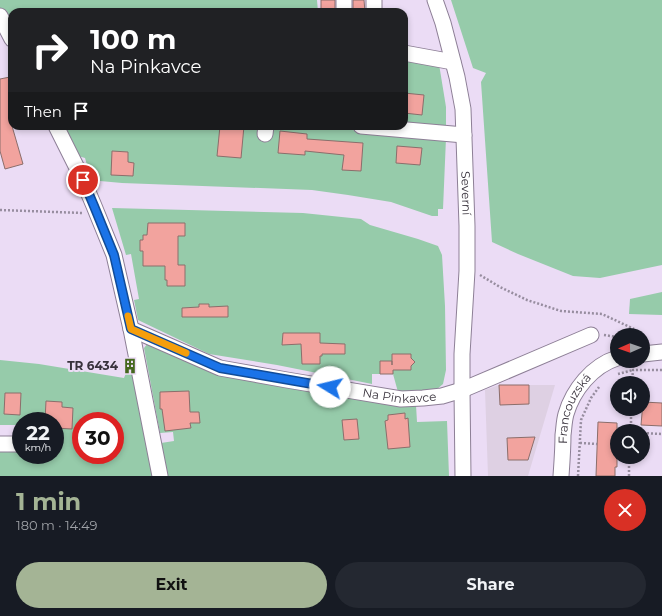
<!DOCTYPE html>
<meta charset="utf-8">
<style>
body{margin:0;font-family:Montserrat,sans-serif;background:#242831;color:#f1f3f6;height:100vh;display:flex;flex-direction:column;font-size:15px;white-space:nowrap}
*{box-sizing:border-box;margin:0}
p{font-size:13px;color:#9ea1a6}
.icon{flex:none;width:22px;height:22px;fill:none;stroke:currentColor;stroke-width:2;stroke-linecap:round;stroke-linejoin:round}
.map{position:relative;height:476px;overflow:hidden}
.sheet{display:flex;flex-direction:column;background:#171b24;flex:1}
.sheet>*{flex:none}
.hud{position:absolute;left:8px;top:8px;width:400px;height:122px;border-radius:12px;box-shadow:0 2px 6px #0003;background:#202124;color:#fff;overflow:hidden}
.needle{width:26px;rotate:268deg}
.buttons{position:absolute;left:610px;top:328px;display:grid;gap:8px}
.buttons a{display:grid;place-items:center;width:40px;height:40px;border-radius:50%;background:#171b24;box-shadow:0 2px 6px #0003;font-size:20px}
.speed{position:absolute;left:12px;top:412px;display:flex;gap:8px;font-size:20px;font-weight:700;text-align:center}
.speed>*{display:grid;place-content:center;width:52px;height:52px;border-radius:50%;background:#171b24;box-shadow:0 2px 6px #0003;line-height:1}
.speed small{font-size:10px;font-weight:400}
.speed .limit{border:6px solid #d22;background:#fff;color:#111}
.pin{position:absolute;display:grid;place-items:center;width:34px;height:34px;color:#fff;margin:-17px;border:2px solid #fff;border-radius:50%;box-shadow:0 1px 4px #0007}
.me{position:absolute;width:44px;margin:-22px;rotate:279deg;stroke-linejoin:round;filter:drop-shadow(0 0 3px #0008)}
.turn{display:flex;align-items:center;gap:14px;height:84px;padding:0 16px;font-size:18px}
.turn .icon{width:52px;height:52px;stroke-width:2.5}
.turn b{display:block;font-size:28px;line-height:34px}
.then{display:flex;align-items:center;height:38px;padding:0 16px;background:#0003;gap:8px;font-size:15px}
.round{display:grid;place-items:center;flex:none;width:42px;height:42px;border-radius:21px;background:#242831}
.summary{display:flex;align-items:center;justify-content:space-between;height:68px;padding:0 16px}
h1{font-size:24px;font-weight:700;line-height:30px;color:#a4b495}
.cta{display:flex;gap:8px;margin-top:auto;padding:8px 16px}
.cta a{flex:1;height:46px;border-radius:24px;background:#a4b495;color:#111;font-size:16px;font-weight:700;line-height:46px;text-align:center}
.cta a+a{background:#242831;color:#f1f3f6}
.map>svg:first-child{display:block}
.industrial{fill:#ded0e3}
.green{fill:#96cbaa;fill-rule:evenodd}
.building{fill:#f2a39e;stroke:#8b6e6b}
.lines{fill:none;stroke-linecap:round;stroke-linejoin:round}
.minor-casing{stroke:#8d7f96;stroke-width:17}
.path{stroke:#978d9f;stroke-width:2.5;stroke-dasharray:2 2;stroke-linecap:butt}
.minor{stroke:#fff;stroke-width:15}
.route-casing{stroke:#114b97;stroke-width:10}
.route{stroke:#1a73e8;stroke-width:7}
.slow{stroke:#f59e0b;stroke-width:7}
.labels{text-anchor:middle;stroke-width:4;stroke-linejoin:round;paint-order:stroke}
.street-label{font-size:12px;fill:#38323c;stroke:#ebdcf5}
.poi-label{font-size:12px;font-weight:bold;fill:#38323c;stroke:#ebdcf5;text-anchor:end}
</style>
<div class="map">
<svg width="662" height="476" viewBox="0 0 662 476">
<rect width="100%" height="100%" fill="#ebdcf5"/>
<polygon class="industrial" points="499,385 555,385 528,476 488,476 485,390"/>
<g class="green">
<polygon points="0,0 317,0 318,12 12,12 12,34 0,12"/>
<polygon points="451,0 662,0 662,265 600,278 573,276 518,254 492,242 481,82 486,73 473,68"/>
<polygon points="404,59 439,64 446,107 446,127 404,123"/>
<polygon points="63,126 305,126 446,138 443,209 438,209 438,216 432,216 391,202 348,195 312,190 122,183 89,180 84,169 87,165 85,158 78,156"/>
<polygon points="112,208 303,213 361,219 370,225 418,239 438,246 442,255 445,306 446,370 443,384 436,390 398,392 393,374 372,374 372,384 277,365 209,354 138,320 134,300 139,299 131,254 126,255"/>
<polygon points="662,292 662,315 629,314 630,299"/>
<polygon points="148,343 214,370 416,405 417,422 447,421 449,476 168,476 161,443 174,441 173,432 160,433 144,348"/>
<path d="M0,360L39,364L124,378L126,373L135,369L155,476H0V449L21,448V455H55V421H21V439H17V425H0ZM81,421H115V455H81Z"/>
</g>
<g class="building">
<rect x="321" y="0" width="14" height="12"/>
<polygon points="353,0 364,0 365,12 353,12"/>
<polygon points="10,77 12,85 12,126 23,164 5,169 0,151 0,79"/>
<polygon points="404,93 424,95 422,115 404,113"/>
<polygon points="220,126 244,126 241,158 217,156"/>
<polygon points="280,131 307,134 307,139 363,143 361,171 342,170 344,155 305,151 305,155 278,153"/>
<polygon points="397,146 422,148 420,165 396,163"/>
<polygon points="112,151 128,152 128,162 134,163 133,176 111,175"/>
<polygon points="148,223 185,223 185,236 178,236 178,265 185,265 185,286 167,286 167,280 165,280 165,266 143,266 143,251 140,251 140,240 143,240 143,235 147,235"/>
<polygon points="199,304 209,304 209,307 228,306 228,317 182,317 182,308 199,307"/>
<polygon points="283,333 320,333 320,343 345,344 345,354 322,354 322,356 320,356 320,364 302,364 301,344 282,345"/>
<polygon points="392,354 411,354 411,358 415,362 411,366 411,370 393,370 393,374 380,374 380,361 392,361 392,365"/>
<polygon points="499,385 529,385 529,404 500,405"/>
<polygon points="189,391 190,412 199,412 200,423 190,423 191,428 165,431 162,409 160,409 160,392"/>
<polygon points="5,393 21,393 20,415 4,414"/>
<polygon points="46,401 62,402 62,407 73,408 72,429 55,428 55,421 45,421"/>
<polygon points="643,402 662,403 662,426 641,425"/>
<polygon points="405,413 405,419 408,418 410,447 388,449 385,421 388,420 388,415"/>
<polygon points="357,419 359,439 344,440 342,420"/>
<polygon points="598,422 617,423 617,467 615,467 615,476 596,476"/>
<polygon points="535,437 528,460 508,460 507,438"/>
</g>
<g class="lines">
<g class="minor-casing">
<g id="minor">
<polyline points="344,0 344,12"/>
<polyline points="374,0 374,12"/>
<path id="s1" d="M435,0L443,23L457,77L463,109L467,226V271L462,354V390L463,476"/>
<polyline points="0,16 12,39"/>
<polyline points="404,53 453,62"/>
<polyline points="56,126 83,180 94,206 114,255 131,329 160,476"/>
<polyline points="361,126 464,135"/>
<polyline points="265,134 266,126"/>
<path id="s2" d="M131,329L220,368L287,380L401,399L423,398L442,396L462,390L591,335"/>
<polyline points="643,354 662,352"/>
<polyline points="0,444 21,444"/>
<path id="s3" d="M561,476C562,462 563,449 563,435C564,428 564,421 566,414C573,390 592,366 617,358"/>
</g>
</g>
<g class="path">
<polyline points="0,210 83,213"/>
<polyline points="480,275 500,287 527,300 561,311 602,314 634,329"/>
<polyline points="604,335 617,337"/>
<polyline points="618,374 633,370"/>
<polyline points="632,383 633,370 662,370"/>
<polyline points="631,431 631,409"/>
<polyline points="643,433 662,434"/>
<polyline points="580,443 597,444"/>
<polyline points="578,476 581,420 591,398 599,387"/>
<polyline points="629,476 629,457"/>
</g>
<use href="#minor" class="minor"/>
</g>
<g class="lines">
<g class="route-casing">
<polyline id="route" points="83,180 94,206 114,255 131,329 220,368 330,387"/>
</g>
<use href="#route" class="route"/>
<polyline class="slow" points="128,316 131,329 186,353"/>
</g>
<defs>
<g id="building-bare" transform="scale(1.2)"><path d="M-4-6H4V6H1V3H-1V6H-4ZM-2.5-4.3h1.7v1.8h-1.7ZM.8-4.3h1.7v1.8H.8ZM-2.5-1h1.7V.8h-1.7ZM.8-1h1.7V.8H.8Z" fill="#45671e" stroke="#ebdcf5" stroke-width="2.5" paint-order="stroke"/></g>
</defs>
<g fill-rule="evenodd">
<use href="#building-bare" x="130" y="366"/>
</g>
<g class="labels">
<g class="street-label">
<text dy="4" stroke="none"><textPath href="#s1" startOffset="197">Severní</textPath></text>
<text dy="4" stroke="none"><textPath href="#s2" startOffset="279">Na Pinkavce</textPath></text>
<text dy="4" stroke="none"><textPath href="#s3" startOffset="70">Francouzská</textPath></text>
</g>
<g class="poi-label">
<text x="118" y="370">TR 6434</text>
</g>
</g>
</svg>
<div class="buttons">
<a><svg class="needle" viewBox="-14 -14 28 28"><path d="M0-13l5 13h-10z" fill="#e53935"/><path d="M0 13l5-13h-10z" fill="#9ea1a6"/></svg></a>
<a><svg class="icon" aria-label="sound" viewBox="0 0 24 24"><path d="M4 9h4l5-4v14l-5-4H4zM17 9q2 3 0 6"/></svg></a>
<a><svg class="icon" aria-label="search" viewBox="0 0 24 24"><circle cx="10" cy="10" r="6"/><path d="M15 15l6 6"/></svg></a>
</div>
<div class="speed"><div>22<small>km/h</small></div><div class="limit">30</div></div>
<div class="pin" style="left:83px;top:180px;background:#d93025"><svg class="icon" aria-label="arrive" viewBox="0 0 24 24"><path d="M6 21V4h12l-3 4 3 4H6"/></svg></div>
<svg class="me" style="left:330px;top:387px" viewBox="-20 -20 40 40"><circle r="19" fill="#fff"/><path d="M0-13L10 11 0 6-10 11z" fill="#1a73e8"/></svg>
<div class="hud">
<div class="turn"><svg class="icon" aria-label="right" viewBox="0 0 24 24"><path d="M7 20v-9h11M14 6l5 5-5 5"/></svg><div><b>100 m</b>Na Pinkavce</div></div>
<div class="then">Then<svg class="icon" aria-label="arrive" viewBox="0 0 24 24"><path d="M6 21V4h12l-3 4 3 4H6"/></svg></div>
</div>
</div>
<section class="sheet">
<div class="summary"><div><h1>1 min</h1><p>180 m · 14:49</p></div><a class="round" style="background:#d93025;color:#fff"><svg class="icon" aria-label="close" viewBox="0 0 24 24"><path d="M6 6l12 12M18 6L6 18"/></svg></a></div>
<div class="cta"><a>Exit</a><a>Share</a></div>
</section>
